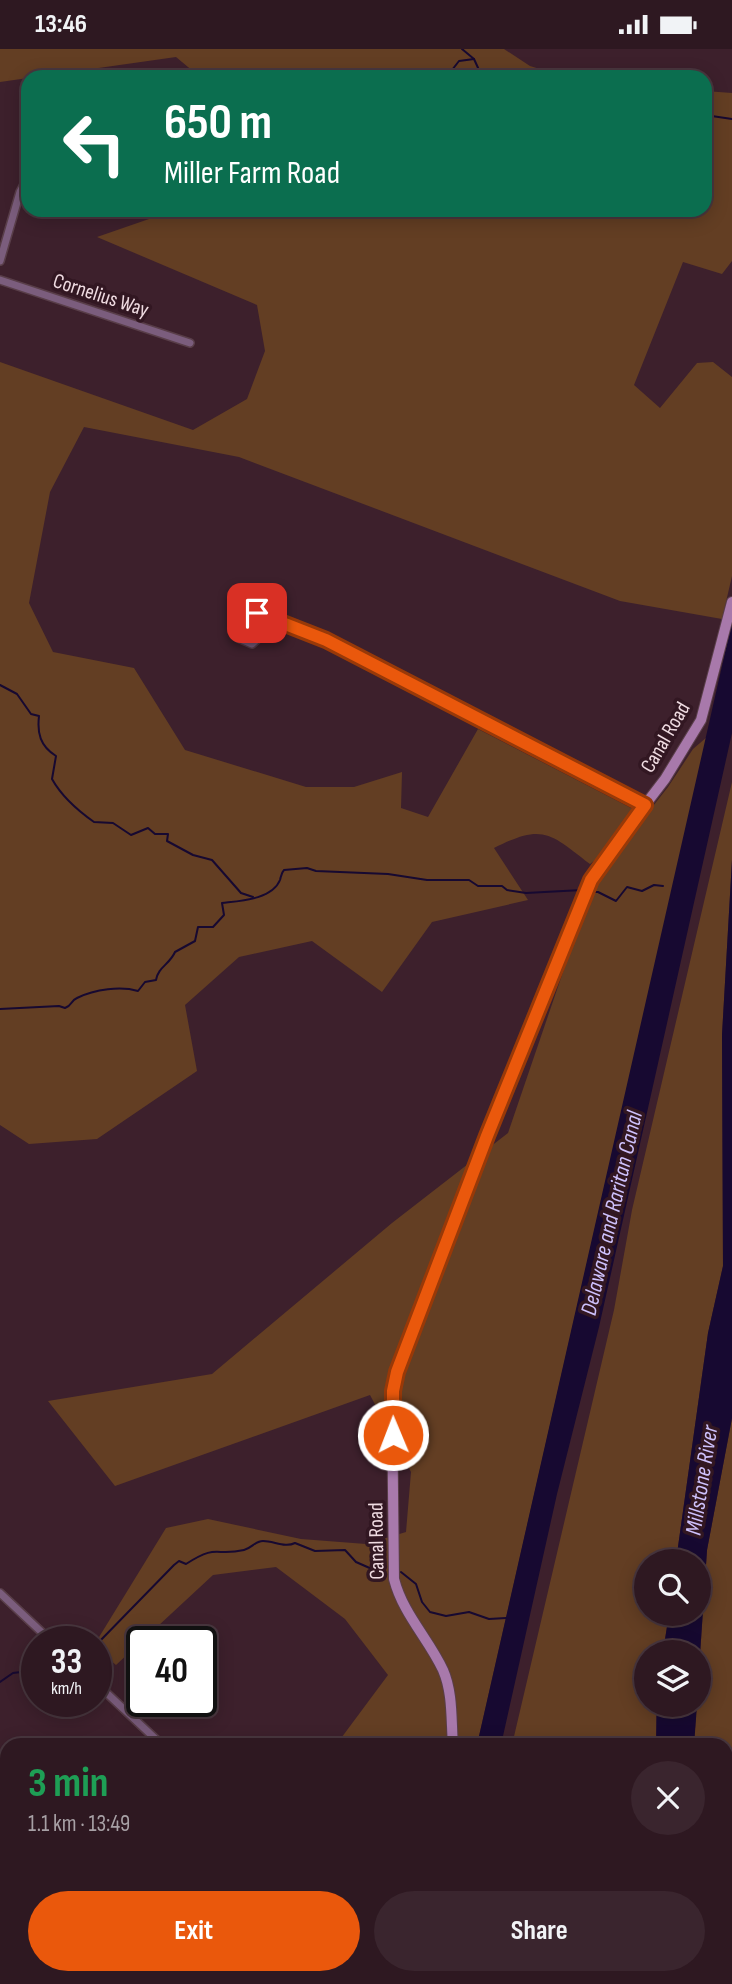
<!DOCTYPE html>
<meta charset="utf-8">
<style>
body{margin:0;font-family:"Sofia Sans Condensed",sans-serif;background:#3a252e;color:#f1f3f6;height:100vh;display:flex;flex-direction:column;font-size:26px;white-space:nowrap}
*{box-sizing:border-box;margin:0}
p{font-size:23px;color:#a7a0a5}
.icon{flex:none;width:38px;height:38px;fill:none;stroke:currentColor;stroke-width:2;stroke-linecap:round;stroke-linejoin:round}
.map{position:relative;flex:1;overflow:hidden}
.panel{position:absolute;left:0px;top:1689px;width:733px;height:247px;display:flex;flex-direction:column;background:#2e1821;border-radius:21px 21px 0 0;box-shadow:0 4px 18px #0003,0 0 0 2px #49373f}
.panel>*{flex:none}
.hud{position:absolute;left:21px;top:21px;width:691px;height:147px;border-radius:21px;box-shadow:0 4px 18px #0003,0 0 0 2px #49373f;background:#0b6e4f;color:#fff;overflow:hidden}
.buttons{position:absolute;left:634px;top:1500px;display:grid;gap:14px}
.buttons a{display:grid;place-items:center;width:77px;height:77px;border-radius:50%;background:#2e1821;box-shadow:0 4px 18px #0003,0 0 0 2px #49373f;font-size:35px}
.speed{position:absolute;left:21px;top:1577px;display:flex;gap:14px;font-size:35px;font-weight:700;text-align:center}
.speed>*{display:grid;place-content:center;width:91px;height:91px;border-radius:50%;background:#2e1821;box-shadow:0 4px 18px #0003,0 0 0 2px #49373f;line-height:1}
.speed small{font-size:18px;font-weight:400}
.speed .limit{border:4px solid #111;border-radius:10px;background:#fff;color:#111}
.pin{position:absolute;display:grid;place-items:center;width:60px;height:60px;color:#fff;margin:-30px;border-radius:14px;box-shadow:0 4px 10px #0006}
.me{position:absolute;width:77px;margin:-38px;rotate:359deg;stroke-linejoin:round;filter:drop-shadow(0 0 5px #0008)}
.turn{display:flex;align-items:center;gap:24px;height:147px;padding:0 28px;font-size:32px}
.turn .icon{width:91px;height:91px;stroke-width:2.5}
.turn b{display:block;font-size:49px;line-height:60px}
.round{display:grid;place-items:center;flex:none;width:74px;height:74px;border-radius:37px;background:#3a252e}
.head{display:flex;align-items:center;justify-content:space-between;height:119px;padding:0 28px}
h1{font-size:42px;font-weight:700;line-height:52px;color:#1e9e55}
.primary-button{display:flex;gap:14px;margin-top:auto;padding:14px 28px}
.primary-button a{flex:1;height:80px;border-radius:42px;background:#ea580c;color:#fff;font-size:28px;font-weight:700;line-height:80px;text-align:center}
.primary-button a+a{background:#3a252e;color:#f1f3f6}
.status{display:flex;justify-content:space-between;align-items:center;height:49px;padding:0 35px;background:#2e1821;direction:ltr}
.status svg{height:19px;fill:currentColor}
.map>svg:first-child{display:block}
.green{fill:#633e23}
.water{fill:#170931}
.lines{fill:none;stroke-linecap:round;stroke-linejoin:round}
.stream{stroke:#170931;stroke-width:2}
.street-casing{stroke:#593e49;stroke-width:10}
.secondary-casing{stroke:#593e49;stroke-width:12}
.street{stroke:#7b5d7d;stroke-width:7}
.secondary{stroke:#a879ab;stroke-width:10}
.route-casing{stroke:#983908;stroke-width:18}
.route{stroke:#ea580c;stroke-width:12}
.labels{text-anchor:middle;stroke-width:7;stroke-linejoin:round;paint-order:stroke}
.street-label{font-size:21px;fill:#efdbe1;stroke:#321722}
.water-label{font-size:23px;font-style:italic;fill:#cec1fc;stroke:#321722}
</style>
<div class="status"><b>13:46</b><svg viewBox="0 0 49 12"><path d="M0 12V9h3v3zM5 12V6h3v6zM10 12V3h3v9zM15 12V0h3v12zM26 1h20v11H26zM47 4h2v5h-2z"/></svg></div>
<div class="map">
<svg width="732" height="1935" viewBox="0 0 732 1935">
<rect width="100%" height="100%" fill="#3d202c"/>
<g class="green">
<polygon points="0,0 504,0 530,17 566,28 200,28 176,8 0,33"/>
<path d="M705,42L732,44V212L722,225L683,213L634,336L660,359L697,314L713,313L732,328V527L722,570L620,552L239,408L84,378L50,443L29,554L53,603L134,619L185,701L306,738H354L402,723L401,759L428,768L478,680L633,760L599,808L590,815C550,784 543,774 494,799L528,851L432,873L382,943L312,892L239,908L185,956L197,1022L97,1090L29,1095L0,1076V313L193,381L247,350L265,302L257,256L97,188L175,161H705Z"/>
<polygon points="707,688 477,1696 336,1696 388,1626 345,1570 276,1518 213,1526 116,1616 96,1599 96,1593 166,1479 208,1470 301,1490 366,1495 406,1483 411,1423 370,1346 115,1437 48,1352 212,1325 392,1174 508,1084 576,885 605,818 668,738 693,700"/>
<polygon points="732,733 732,811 722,986 723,1217 708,1284 676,1512 646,1512 646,1564 669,1565 663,1603 646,1603 646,1656 656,1656 656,1696 512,1696 614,1261 632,1161"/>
<polygon points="732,1369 732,1935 685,1935 685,1929 726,1928 726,1696 694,1696 707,1501"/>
<polygon points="478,1928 654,1928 654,1935 477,1935"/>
</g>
<g class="water">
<polygon points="732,573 732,684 599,1278 557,1445 501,1696 477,1696"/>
<polygon points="732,811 732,1369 707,1501 698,1635 698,1603 663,1603 669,1565 698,1564 698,1512 676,1512 708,1284 723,1217 722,986"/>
<polygon points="657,1656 697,1656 694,1696 656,1696"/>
</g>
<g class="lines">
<g class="stream">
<polyline points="462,0 474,10 479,21 495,21 504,28"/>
<polyline points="426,28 437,22 452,21 459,12 474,10"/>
<polyline points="705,66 732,70"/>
<path d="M0,636L17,645L31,665L39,667C37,684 40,697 56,707L52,730C62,748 77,761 94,773L113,774L131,786L148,779L155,785H168L167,792L193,806L212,811L241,844L253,848"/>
<polyline points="592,843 598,843 616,852 627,838 642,842 654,836 663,837"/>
<path d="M0,960L59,957L65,959C73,956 70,952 77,949C95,940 121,937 138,942L145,933L156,931C158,918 170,915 175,903L195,892L198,878H213L224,866L222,854C238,852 272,851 280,831C281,828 281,824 284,821L307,819L316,822L388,825L427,831H469L478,837H502L507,841L526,844L582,841"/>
<polyline points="401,1523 416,1535 422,1553 430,1563 446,1567 469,1563 489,1570 506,1569"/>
<path d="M96,1596L174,1516L179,1512L186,1515C219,1494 214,1508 244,1501C252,1499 255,1492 263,1492C274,1492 285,1499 295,1494L315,1502L345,1501L356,1513L381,1524"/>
<polyline points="0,1633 13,1624 37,1621"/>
</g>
<g class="street-casing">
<g id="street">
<polyline points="0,212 20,143 28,128"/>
<polyline points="0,231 190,294"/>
<path d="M278,572L252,595L238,589L233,578C238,565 245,563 257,564L309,583L645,756"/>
<polyline points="0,1544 51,1592"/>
<polyline points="96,1634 162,1696"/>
<polyline points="405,1928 412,1935"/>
</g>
</g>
<g class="secondary-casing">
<g id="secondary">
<path d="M453,1696C451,1671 453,1644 443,1621C428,1589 403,1565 394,1530L392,1353L397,1323L487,1087L591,831L602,812L665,730L701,671L732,553"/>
<polyline points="435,1935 435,1928"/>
</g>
</g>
<use href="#street" class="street"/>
<use href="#secondary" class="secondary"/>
</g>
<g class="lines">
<g class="route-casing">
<polyline id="route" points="257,564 326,591 645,756 591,831 487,1087 397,1323 393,1342 393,1386"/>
</g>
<use href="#route" class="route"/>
</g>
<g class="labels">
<g class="street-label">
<text transform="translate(101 246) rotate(18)" y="7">Cornelius Way</text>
<text transform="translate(665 688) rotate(-60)" y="7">Canal Road</text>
<text transform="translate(376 1492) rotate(-91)" y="7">Canal Road</text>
</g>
<g class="water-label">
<text transform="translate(611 1164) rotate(-77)" y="8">Delaware and Raritan Canal</text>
<text transform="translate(701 1431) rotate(-81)" y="8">Millstone River</text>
</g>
</g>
</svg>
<div class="buttons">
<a><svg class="icon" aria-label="search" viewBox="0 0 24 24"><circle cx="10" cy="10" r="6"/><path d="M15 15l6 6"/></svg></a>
<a><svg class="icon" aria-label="layers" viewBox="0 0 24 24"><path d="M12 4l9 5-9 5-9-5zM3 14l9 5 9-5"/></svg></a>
</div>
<div class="speed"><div>33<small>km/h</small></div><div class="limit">40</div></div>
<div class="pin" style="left:257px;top:564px;background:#d93025"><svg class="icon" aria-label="arrive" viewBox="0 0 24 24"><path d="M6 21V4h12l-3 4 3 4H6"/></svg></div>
<svg class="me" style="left:393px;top:1386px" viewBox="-20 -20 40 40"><circle r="17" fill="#ea580c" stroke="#fff" stroke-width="3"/><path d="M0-11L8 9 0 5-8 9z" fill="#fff"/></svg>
<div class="hud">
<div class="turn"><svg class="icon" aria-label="left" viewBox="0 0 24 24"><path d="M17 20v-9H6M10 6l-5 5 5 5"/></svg><div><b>650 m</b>Miller Farm Road</div></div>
</div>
<section class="panel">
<div class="head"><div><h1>3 min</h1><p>1.1 km · 13:49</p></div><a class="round"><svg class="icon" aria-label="close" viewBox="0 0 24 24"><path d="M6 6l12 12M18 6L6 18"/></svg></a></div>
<div class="primary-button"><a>Exit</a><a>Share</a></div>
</section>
</div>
